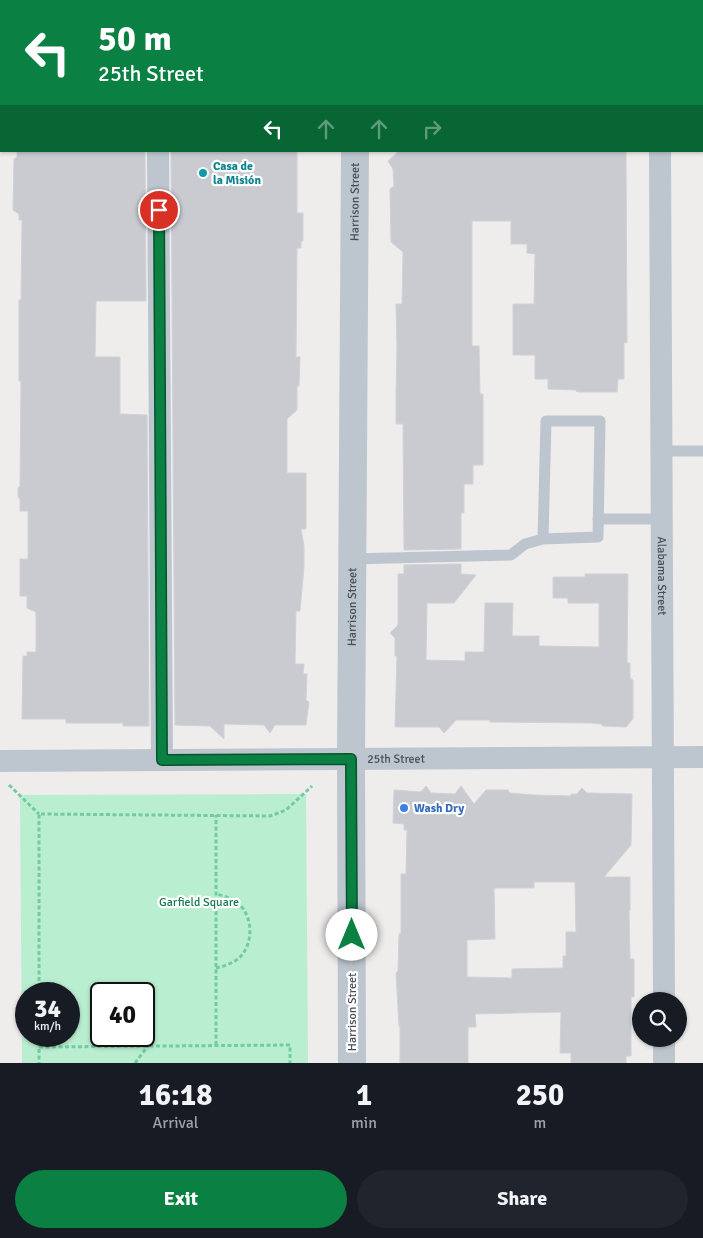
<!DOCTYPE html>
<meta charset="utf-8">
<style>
body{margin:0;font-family:Signika,sans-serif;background:#20242c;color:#f1f3f6;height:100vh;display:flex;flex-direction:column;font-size:19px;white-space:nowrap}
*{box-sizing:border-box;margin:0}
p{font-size:16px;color:#9ea1a6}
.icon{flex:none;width:28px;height:28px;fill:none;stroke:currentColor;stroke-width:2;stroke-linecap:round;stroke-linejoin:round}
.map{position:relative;height:1063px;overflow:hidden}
.sheet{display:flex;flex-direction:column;background:#171b24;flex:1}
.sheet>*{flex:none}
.hud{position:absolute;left:0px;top:0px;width:704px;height:152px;box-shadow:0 1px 4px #0004;background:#0b8043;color:#fff;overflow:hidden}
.tools{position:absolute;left:632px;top:992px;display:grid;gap:10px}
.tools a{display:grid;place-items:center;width:55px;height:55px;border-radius:50%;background:#171b24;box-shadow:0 1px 4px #0004;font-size:25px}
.speed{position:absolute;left:15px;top:982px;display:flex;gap:10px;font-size:25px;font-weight:700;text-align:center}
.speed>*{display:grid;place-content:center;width:65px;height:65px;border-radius:50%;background:#171b24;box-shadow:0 1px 4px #0004;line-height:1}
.speed small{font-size:12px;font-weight:400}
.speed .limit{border:2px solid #111;border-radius:8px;background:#fff;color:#111}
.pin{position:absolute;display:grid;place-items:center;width:42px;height:42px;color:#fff;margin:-21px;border:2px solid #fff;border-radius:50%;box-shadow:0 1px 5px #0007}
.me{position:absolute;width:55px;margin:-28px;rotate:0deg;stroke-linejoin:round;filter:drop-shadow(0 0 4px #0008)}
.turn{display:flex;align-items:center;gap:18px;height:105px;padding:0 15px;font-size:22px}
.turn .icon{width:65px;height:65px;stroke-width:2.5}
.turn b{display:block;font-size:35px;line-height:42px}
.lanes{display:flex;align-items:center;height:48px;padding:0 15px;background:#0003;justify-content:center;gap:25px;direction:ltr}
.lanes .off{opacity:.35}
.eta{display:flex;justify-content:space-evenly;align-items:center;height:85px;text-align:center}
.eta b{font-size:30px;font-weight:800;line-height:35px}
.action{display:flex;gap:10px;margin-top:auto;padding:10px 15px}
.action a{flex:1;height:58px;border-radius:30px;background:#0b8043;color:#fff;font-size:20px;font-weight:800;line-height:58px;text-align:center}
.action a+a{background:#20242c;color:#f1f3f6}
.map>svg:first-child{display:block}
.green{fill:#b9eed1;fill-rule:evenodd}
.building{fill:#c9cbd1;stroke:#d0d2d8;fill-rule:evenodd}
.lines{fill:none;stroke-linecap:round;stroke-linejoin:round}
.path{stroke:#72cba5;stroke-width:3;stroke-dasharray:4 2.5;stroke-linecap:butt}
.service{stroke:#bdc6cf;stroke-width:11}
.minor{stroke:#bdc6cf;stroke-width:22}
.tertiary{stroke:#bdc6cf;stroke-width:28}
.route-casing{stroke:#07532c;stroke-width:12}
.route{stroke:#0b8043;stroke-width:9}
.culture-dot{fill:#0f9aa8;stroke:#fff;stroke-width:2}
.shop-dot{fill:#3f7fe0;stroke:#fff;stroke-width:2}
.labels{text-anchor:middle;stroke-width:4.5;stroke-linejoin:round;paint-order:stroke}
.culture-label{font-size:12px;font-weight:bold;fill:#0d838f;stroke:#fff;text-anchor:start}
.street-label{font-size:12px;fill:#454e59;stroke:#fff}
.shop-label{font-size:12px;font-weight:bold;fill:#366cbe;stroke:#fff;text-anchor:start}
.park-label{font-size:12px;fill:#167a4f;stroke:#fff}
</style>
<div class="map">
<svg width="703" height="1063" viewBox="0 0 703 1063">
<rect width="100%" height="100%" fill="#efecec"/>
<path class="green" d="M306,794L308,1063H22L20,795ZM26,994H69V1036H26ZM101,994H144V1036H101Z"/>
<g class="building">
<polygon points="17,151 145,151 146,301 96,301 95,357 120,357 120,414 147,415 149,726 123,726 123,723 66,723 66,719 22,719 23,656 27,656 27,652 36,652 36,612 27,608 27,596 20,596 20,559 28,559 28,511 20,511 20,499 18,497 18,488 20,486 21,381 19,381 19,300 21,300 22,220 19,220 19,214 13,210 14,159 17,157"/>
<polygon points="171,151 297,151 297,213 303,213 303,241 301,241 301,248 297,248 296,357 300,357 299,386 297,386 297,410 287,419 287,473 306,473 306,529 301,529 304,546 304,567 300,611 296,611 295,664 304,664 303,674 307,674 306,700 309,702 306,725 275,725 270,733 264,725 224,724 224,739 210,726 175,725"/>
<polygon points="399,151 626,151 627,343 624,342 624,379 618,379 617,392 577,392 576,390 548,389 548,379 535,379 535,355 513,355 513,304 534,304 535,254 527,253 527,244 511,244 511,221 472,221 472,346 479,346 480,394 483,394 483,465 473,465 473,484 464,484 464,513 461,513 461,549 404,550 403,424 396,424 396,394 397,349 396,304 402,304 403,252 391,242 390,189 394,186 393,169 388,161"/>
<polygon points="461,564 461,574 476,575 454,603 427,603 426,660 465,661 465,652 484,652 485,603 513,603 512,636 539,636 539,646 599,647 599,603 568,603 568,598 553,598 553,577 585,577 585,574 628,574 627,663 630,663 630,678 633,680 633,719 626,727 603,726 601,724 591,723 490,722 490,720 456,720 444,733 439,727 395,727 397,656 395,656 395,638 390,633 398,625 398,574 404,574 404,565"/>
<path d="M426,786L431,793L455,794L461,786L474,804L486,790H508L510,793L533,795L571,796V794H577L582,788L587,793L632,794L631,845L604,877H630V910H629L630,959H634V997H631V1056H626V1063H571V1053H560L561,1012L475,1014L476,1027H468V1063H400V1026H399L396,973L398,971L399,934H401V874H406L407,830H404V824L393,823L394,790L421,792ZM534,882H575L576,932H566V956H563V968L512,969V978L467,977V940L495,939L494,888H534Z"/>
</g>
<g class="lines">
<g class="path">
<polyline points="9,785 39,814"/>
<path d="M216,968C224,966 234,963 240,957C254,943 253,916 238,903C232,898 224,896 216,894"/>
<polyline points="39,994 39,814 270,816 286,810 312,786"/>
<polyline points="39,1036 39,1063"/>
<polyline points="216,1045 216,815"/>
<polyline points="39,1047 290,1045 290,1063"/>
<polyline points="135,1063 148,1046"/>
</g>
<g class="service">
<polyline points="661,451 703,451"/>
<polyline points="598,519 661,519"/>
<polyline points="352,559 511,555 525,544 543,539 546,421 600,421 598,537 543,539"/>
</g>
<g class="minor">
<polyline points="659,0 659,1"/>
<polyline points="158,151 162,760"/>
<path id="s1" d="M660,151L664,1001"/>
<path id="s2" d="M0,761L703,757"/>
<polyline points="664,1039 664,1063"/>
</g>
<g class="tertiary">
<polyline points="352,0 352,1"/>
<polyline points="702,85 703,85"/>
<polyline points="0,91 1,91"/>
<path id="s3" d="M352,1063L351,759L355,151"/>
</g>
</g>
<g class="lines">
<g class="route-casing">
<polyline id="route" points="159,210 162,760 351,759 352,935"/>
</g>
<use href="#route" class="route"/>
</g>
<circle class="culture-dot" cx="203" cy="173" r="5"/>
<circle class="shop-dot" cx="404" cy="808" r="5"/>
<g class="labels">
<g class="culture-label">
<text x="213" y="170">Casa de<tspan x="213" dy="14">la Misión</tspan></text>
</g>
<g class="street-label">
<text dy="4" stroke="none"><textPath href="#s3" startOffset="861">Harrison Street</textPath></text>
<text dy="4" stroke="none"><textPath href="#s1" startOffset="425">Alabama Street</textPath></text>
<text dy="4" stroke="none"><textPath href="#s3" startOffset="456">Harrison Street</textPath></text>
<text dy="4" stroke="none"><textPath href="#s2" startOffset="396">25th Street</textPath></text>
<text transform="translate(352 1012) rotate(-90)" y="4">Harrison Street</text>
</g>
<g class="shop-label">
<text x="414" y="812">Wash Dry</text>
</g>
<g class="park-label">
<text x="199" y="906">Garfield Square</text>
</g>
</g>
</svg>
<div class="tools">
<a><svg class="icon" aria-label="search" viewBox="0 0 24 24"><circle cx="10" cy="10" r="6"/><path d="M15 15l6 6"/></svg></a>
</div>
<div class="speed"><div>34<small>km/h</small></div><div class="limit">40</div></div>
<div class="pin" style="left:159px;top:210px;background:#d93025"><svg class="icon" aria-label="arrive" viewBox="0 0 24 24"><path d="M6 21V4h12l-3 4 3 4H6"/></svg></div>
<svg class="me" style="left:352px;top:935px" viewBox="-20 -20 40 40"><circle r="19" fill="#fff"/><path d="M0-13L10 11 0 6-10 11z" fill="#0b8043"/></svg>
<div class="hud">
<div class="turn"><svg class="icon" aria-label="left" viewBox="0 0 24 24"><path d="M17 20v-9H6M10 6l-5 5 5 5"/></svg><div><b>50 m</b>25th Street</div></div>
<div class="lanes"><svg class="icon" aria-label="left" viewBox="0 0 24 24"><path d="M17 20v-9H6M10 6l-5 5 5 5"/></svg><svg class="icon off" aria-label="ahead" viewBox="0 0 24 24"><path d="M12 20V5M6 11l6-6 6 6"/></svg><svg class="icon off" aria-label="ahead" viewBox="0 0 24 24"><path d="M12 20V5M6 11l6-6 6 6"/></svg><svg class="icon off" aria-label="right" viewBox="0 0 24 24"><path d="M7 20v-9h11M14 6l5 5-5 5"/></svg></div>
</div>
</div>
<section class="sheet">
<div class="eta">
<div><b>16:18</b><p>Arrival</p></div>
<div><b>1</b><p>min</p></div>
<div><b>250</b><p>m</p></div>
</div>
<div class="action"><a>Exit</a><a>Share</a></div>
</section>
